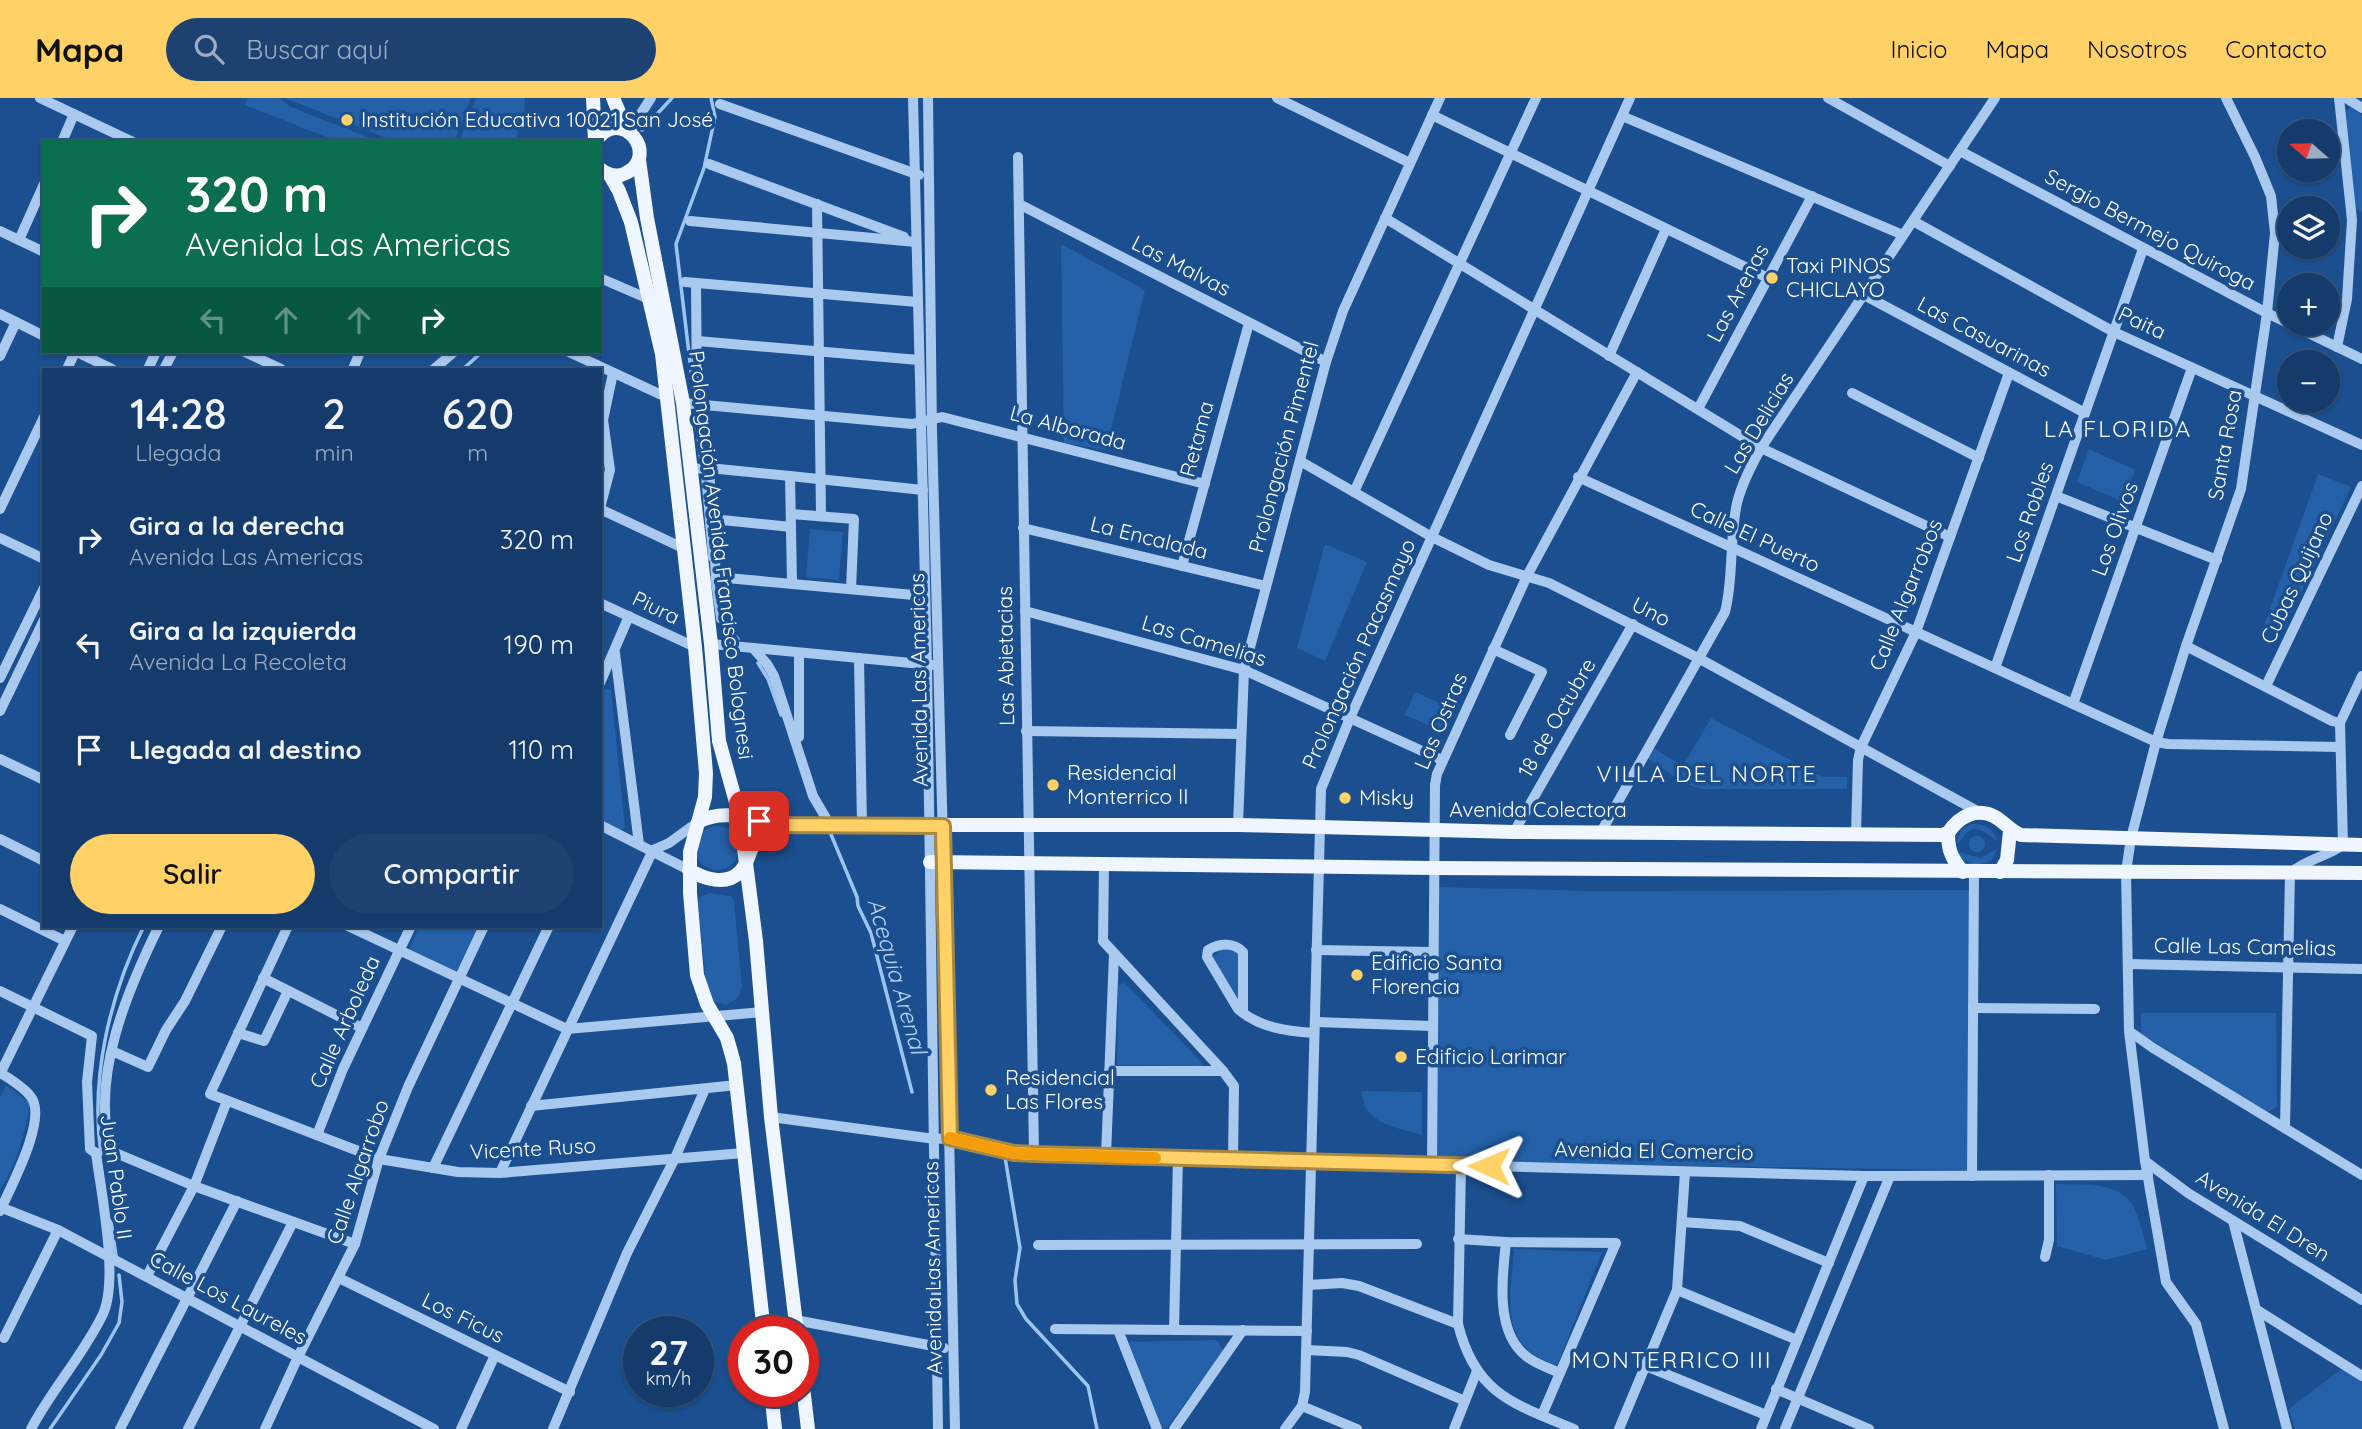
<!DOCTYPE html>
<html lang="es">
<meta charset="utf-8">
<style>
body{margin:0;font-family:Quicksand,sans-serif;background:#1d4271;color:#f1f3f6;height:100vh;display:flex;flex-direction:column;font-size:26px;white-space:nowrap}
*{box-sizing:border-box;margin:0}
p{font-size:23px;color:#9dadc1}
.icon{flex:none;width:38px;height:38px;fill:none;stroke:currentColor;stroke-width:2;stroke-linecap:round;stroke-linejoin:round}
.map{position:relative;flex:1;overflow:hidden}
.sheet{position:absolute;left:42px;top:270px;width:560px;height:560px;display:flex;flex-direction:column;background:#143b6b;border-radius:0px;box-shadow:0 2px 5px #0004,0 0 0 2px #33557e}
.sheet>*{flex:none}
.hud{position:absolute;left:42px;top:42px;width:560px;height:214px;border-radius:0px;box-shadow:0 2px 5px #0004,0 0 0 2px #33557e;background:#0b6e4f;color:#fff;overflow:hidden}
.needle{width:46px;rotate:290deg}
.tools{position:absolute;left:2277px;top:21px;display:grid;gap:14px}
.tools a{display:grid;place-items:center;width:63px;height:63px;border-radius:50%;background:#143b6b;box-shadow:0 2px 5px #0004,0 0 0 2px #33557e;font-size:35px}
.speed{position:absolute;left:623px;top:1218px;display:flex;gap:14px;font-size:35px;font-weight:700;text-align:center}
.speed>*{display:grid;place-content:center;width:91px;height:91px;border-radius:50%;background:#143b6b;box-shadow:0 2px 5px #0004,0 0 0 2px #33557e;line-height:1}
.speed small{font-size:18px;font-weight:400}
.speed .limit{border:10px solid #d22;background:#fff;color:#111}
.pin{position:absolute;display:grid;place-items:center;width:60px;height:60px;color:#fff;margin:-30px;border-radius:14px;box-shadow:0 4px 10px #0006}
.me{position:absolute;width:77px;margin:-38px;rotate:271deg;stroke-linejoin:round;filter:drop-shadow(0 0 5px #0008)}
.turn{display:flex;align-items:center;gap:24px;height:147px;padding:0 28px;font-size:32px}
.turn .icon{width:91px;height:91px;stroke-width:2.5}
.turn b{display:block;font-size:49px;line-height:60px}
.lanes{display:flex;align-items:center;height:66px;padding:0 28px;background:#0003;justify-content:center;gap:35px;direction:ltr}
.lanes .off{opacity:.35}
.eta{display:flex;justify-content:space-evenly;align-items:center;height:119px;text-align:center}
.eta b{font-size:42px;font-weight:600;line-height:49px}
.button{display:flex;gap:14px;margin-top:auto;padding:14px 28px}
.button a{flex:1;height:80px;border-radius:42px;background:#ffd166;color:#111;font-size:28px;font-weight:600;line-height:80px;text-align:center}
.button a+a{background:#1d4271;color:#f1f3f6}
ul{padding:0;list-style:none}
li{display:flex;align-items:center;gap:21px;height:105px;padding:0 28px}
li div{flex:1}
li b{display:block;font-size:26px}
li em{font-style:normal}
header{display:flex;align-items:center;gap:42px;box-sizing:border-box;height:98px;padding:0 35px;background:#ffd166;color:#111}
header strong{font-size:33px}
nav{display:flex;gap:38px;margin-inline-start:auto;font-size:24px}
.search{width:490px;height:63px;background:#1d4271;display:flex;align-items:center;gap:18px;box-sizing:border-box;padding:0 24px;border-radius:38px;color:#9dadc1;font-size:26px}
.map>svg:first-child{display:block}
.green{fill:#2461a8}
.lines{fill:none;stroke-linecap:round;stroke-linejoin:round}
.stream{stroke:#9cc4f0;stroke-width:3.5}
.minor{stroke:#a9c9ee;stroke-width:10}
.major{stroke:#f0f6ff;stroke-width:14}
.route-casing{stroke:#a68842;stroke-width:18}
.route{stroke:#ffd166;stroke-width:12}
.slow{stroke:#f59e0b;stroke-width:12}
.poi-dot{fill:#ffd166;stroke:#1b4f8f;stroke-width:2.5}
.labels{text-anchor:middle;stroke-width:7;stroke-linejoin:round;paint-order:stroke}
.poi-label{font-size:21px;fill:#fff;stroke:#1b4f8f;text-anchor:start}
.street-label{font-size:21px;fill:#fff;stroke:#1b4f8f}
.neighbourhood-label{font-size:23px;letter-spacing:2px;fill:#fff;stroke:#1b4f8f}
.water-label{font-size:23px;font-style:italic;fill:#b5d3f5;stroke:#1b4f8f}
</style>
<header>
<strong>Mapa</strong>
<div class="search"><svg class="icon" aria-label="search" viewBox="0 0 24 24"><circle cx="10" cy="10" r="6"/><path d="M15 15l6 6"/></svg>Buscar aquí</div>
<nav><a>Inicio</a><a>Mapa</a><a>Nosotros</a><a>Contacto</a></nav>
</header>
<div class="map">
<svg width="2362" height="1331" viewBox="0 0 2362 1331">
<rect width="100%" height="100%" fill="#1b4f8f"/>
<g class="green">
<polygon points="248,0 279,0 291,9 380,44 339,44 245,7"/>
<polygon points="285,0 471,0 454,44 396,44"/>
<polygon points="476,0 525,0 524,18 515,44 459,44"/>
<polygon points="2350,9 2362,17 2362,114 2354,110 2344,16"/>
<polygon points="1061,146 1145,192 1106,352 1064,345"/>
<polygon points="2089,351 2135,372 2124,404 2077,384"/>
<polygon points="2318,376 2351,389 2285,529 2279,533 2267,529 2265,525"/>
<polygon points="810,431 843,434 839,482 806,479"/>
<polygon points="1325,446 1367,464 1325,563 1297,550"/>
<polygon points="605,591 611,592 625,730 620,732 600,722 600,601"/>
<polygon points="1415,594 1451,610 1441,633 1405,617"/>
<polygon points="1711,620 1823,679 1847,679 1847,691 1702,691 1684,685 1646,659 1652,649 1683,668"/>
<path d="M1971,726C1984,725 1993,730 1998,743C1988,739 1981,726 1969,733C1963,737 1962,743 1956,747L1961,732Z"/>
<circle cx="717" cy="750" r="22"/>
<circle cx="1977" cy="746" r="8"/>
<polygon points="1998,750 1991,763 1977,767 1961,761 1958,754 1981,760"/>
<polygon points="1436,789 1594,793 1971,792 1967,1072 1435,1064"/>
<polygon points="709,795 731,798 734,803 742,889 738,900 726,907 712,903 707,894 698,805 700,799"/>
<polygon points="419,828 478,828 455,876 408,854"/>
<polygon points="1232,850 1241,854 1241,901 1234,902 1212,860 1221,851"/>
<polygon points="1125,885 1202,965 1201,968 1117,967 1118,887"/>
<polygon points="2141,915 2276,915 2277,1009 2268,1014 2141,936"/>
<path d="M6,987L30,1005C25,1036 17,1065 0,1092V1000Z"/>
<path d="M1362,993L1422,994V1037C1397,1029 1362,1026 1362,993Z"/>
<path d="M2056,1086C2079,1087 2121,1083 2133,1108C2140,1121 2143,1137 2147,1151L2106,1162L2057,1148Z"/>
<path d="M1514,1151L1602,1154L1557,1268C1548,1263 1535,1259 1528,1252C1501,1227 1512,1184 1514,1151Z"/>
<polygon points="1217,1242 1223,1253 1166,1331 1161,1329 1126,1244"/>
<polygon points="2344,1269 2362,1280 2362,1331 2295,1331 2289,1311"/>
</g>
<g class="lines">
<g class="stream">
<polyline points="642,32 672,0"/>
<polyline points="463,271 482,254"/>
<polyline points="692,281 676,146 704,70 715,19 711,0"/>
<polyline points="696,318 701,364"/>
<polyline points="703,379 710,461"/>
<polyline points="712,479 718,522 738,541"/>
<polyline points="758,565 768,581 781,617"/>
<polyline points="830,734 857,799 858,808 871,835 912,994"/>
<polyline points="985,1052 1005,1059 1020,1150 1015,1182 1017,1206 1026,1221 1088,1288 1097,1331"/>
<path d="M101,1056C90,980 110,896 144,828"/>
<polyline points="111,1123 116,1158"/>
<polyline points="50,1331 101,1257 119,1225 122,1204 119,1177"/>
</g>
<g class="minor">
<polyline points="40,0 133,44"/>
<polyline points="913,0 927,566 938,1331"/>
<polyline points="928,0 932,333 944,782 955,1331"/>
<polyline points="1277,0 1410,65"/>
<polyline points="1828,0 1950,68"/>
<polyline points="2346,0 2362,10"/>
<polyline points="720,6 919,77"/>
<polyline points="1432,17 1768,180"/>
<polyline points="1622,18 1903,137"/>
<polyline points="629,34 651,0"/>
<polyline points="62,44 74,16"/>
<polyline points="1960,53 2267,215 2362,261"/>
<polyline points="1018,59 1034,1056"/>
<polyline points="709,66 904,139"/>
<polyline points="817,106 821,418"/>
<polyline points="1019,106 1326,264"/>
<polyline points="1385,120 1761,350 1950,439"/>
<polyline points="690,123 916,144"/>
<polyline points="1913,123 2114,234 2362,347"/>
<polyline points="0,133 44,154"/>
<polyline points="19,142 44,86"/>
<polyline points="600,180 651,202"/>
<polyline points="685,184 917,204"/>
<polyline points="696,185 697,306"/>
<polyline points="1864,197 2085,315"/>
<polyline points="0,216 44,238"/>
<polyline points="697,243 919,262"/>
<polyline points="2337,249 2347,201 2352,122 2339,0"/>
<polyline points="77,254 112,271"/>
<polyline points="245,254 281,271"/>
<polyline points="569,254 668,300"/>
<polyline points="0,258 16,224"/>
<polyline points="1609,258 1666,131"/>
<polyline points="67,271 75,254"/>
<polyline points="148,271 156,254"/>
<polyline points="164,271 173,254"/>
<polyline points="353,271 360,254"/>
<polyline points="434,271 454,254"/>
<polyline points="1852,295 1979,360"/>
<polyline points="683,305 912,326 942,319 1205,386"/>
<polyline points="1698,311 1812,98"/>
<polyline points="1300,363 1432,439 1489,467 1549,485 1700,561 1979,714"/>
<polyline points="709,370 716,479 925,498"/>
<polyline points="691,371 709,370 790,378 923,392"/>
<polyline points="790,378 792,485"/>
<polyline points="1578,379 2156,644 2168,646 2340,649"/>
<polyline points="1354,394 1536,0"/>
<polyline points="2056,398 2217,462"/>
<polyline points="600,410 610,372 603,322 613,275"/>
<polyline points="0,411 44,319"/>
<polyline points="600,411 683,450"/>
<polyline points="791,416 854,421 851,491"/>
<polyline points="712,421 791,429"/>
<polyline points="1023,430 1266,488"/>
<polyline points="0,440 44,461"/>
<polyline points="1182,468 1249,225"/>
<polyline points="600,505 695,549"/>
<polyline points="1025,513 1244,572 1442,662"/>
<polyline points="711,546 932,567"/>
<polyline points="2186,548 2332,623 2340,625"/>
<polyline points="753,550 767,566 774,578 813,698 830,727"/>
<polyline points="1493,551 1542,574 1510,637"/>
<polyline points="615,555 639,746"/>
<polyline points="859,560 862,728"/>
<polyline points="1995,570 2143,151"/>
<polyline points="0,580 44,490"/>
<polyline points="600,585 629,518"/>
<polyline points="2266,588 2362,388"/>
<polyline points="2073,606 2192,270"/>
<polyline points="0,613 44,522"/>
<polyline points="1026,633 1240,636"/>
<polyline points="799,639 799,555"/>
<polyline points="0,661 44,682"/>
<polyline points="600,727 689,772"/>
<polyline points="1238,727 1244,572 1326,264 1343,213 1440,0"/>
<polyline points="1514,734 1633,526"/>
<path d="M1601,734L1725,514C1734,479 1729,441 1737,405C1742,385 1751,368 1761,350L1995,0"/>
<polyline points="1856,736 1858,662 1861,649 1916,534 2009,275"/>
<polyline points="0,741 44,763"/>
<polyline points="653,752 669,745 698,724"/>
<polyline points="1104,767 1103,843 1223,973 1234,988 1233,1062"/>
<polyline points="0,811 65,843"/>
<path d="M159,828C127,893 90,980 111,1053L194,1088L355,1146"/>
<polyline points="288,828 210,996 379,1061 458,1074 500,1075 744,1055"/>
<polyline points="348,828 567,931 763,914"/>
<polyline points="1316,852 1432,854"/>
<polyline points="2128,866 2362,871"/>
<polyline points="263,880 362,930"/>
<path d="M0,893L92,938L87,984L90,1051L96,1055C101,1094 119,1181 103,1216C84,1256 52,1291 31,1331"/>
<polyline points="1973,910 2095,911"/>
<path d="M1243,915V854C1234,844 1220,845 1208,852L1207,859L1238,911C1260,930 1286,933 1314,935"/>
<polyline points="1315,924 1432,928"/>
<polyline points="2129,933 2153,950 2362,1077"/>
<polyline points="238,935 264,943 288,893"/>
<polyline points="112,953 148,969 166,932 185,903 222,828"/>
<polyline points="1109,973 1223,973"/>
<polyline points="0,976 73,828"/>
<polyline points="531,1008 737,987"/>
<path d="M771,1019L935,1041C969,1038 1000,1053 1034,1056L1864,1078L2148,1077"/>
<path d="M2285,1030L2290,775C2308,761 2325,759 2343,747L2340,625L2362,578"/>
<polyline points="317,1037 343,971 411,828"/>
<polyline points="1106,1058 1114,856"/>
<polyline points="2145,1063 2188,1095 2362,1202"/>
<polyline points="1432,1067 1435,687 1437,676 1527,478 1637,274"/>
<path d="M1461,1068L1458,1226C1475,1296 1514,1306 1574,1331"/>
<polyline points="433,1070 549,828"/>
<polyline points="500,1075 653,752"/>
<polyline points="1972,1078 1974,774"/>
<polyline points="0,1109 58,1132 434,1331"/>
<path d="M0,1113C10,1090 48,1021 31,999C24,989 11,982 1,975"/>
<polyline points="2233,1123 2287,1331"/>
<polyline points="1682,1124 1740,1128 1829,1165"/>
<polyline points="1458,1141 1506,1144 1616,1145 1542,1317"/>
<path d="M1506,1144C1502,1179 1495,1234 1526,1258C1535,1266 1549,1270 1560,1275"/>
<polyline points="1038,1147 1417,1146"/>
<polyline points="2045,1159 2049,1142 2049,1077"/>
<polyline points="147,1178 194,1088 227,1003"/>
<polyline points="339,1180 570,1294"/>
<polyline points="1308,1187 1342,1185 1359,1188 1458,1226"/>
<polyline points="1677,1192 1797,1242"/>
<polyline points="2257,1212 2362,1278"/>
<polyline points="795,1222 944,1250"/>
<polyline points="1055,1231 1307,1233"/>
<polyline points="1118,1232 1157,1331"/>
<polyline points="1174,1232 1178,1060"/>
<polyline points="4,1240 58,1132"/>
<polyline points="1306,1252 1347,1254 1359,1257 1465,1303"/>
<polyline points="1646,1268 1766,1317"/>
<polyline points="1776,1291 1869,1331"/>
<polyline points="1302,1308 1357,1331"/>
<polyline points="120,1331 237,1103"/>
<polyline points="188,1331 293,1124"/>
<polyline points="265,1331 298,1259 355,1146 379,1061 408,989 484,828"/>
<polyline points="461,1331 495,1257"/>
<polyline points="553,1331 627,1155 675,1060 705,991"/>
<polyline points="1174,1331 1243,1232"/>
<polyline points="1285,1331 1302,1308 1305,1294 1321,691 1350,620 1630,0"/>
<polyline points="1454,1331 1477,1273"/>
<polyline points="1619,1331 1677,1192 1685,1074"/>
<polyline points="1761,1331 1864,1078"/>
<polyline points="1785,1331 1890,1078"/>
<polyline points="2224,1331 2196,1226 2166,1184 2145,1063 2129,933 2126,774 2131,740 2156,644 2186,548 2241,391 2267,215 2275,135 2271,98 2255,59 2226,0"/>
</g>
<g class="major">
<polyline points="593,0 595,43"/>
<polyline points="613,0 627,33"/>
<path d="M595,44C621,5 661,58 626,75C617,80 608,77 600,71"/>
<polyline points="639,62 647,120 683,305 711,546 719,643 740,719 756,843 771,1019 797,1234"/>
<polyline points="610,77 619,93 631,124 662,256 695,549 706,675 705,699 690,754 690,795 697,877 707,906 727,940 734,965 764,1234"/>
<path d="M698,724C724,710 750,721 777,727H1238L1514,734L1942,737L1948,735C1959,718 1978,708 1997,720C2006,726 2011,733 2021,737L2362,747"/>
<path d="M1948,735C1948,753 1952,761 1963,774"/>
<polyline points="930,764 1433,770 2362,775"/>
<path d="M689,772C704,781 726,788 740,774C748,766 749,753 755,744C761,736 769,732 777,727"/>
<polyline points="2000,774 2007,762 2010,733"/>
<polyline points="803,1289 808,1331"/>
<polyline points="771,1293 775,1331"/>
</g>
</g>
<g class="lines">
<g class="route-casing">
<polyline id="route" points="759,723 777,727 943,728 950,1040 1014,1055 1034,1056 1489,1068"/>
</g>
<use href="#route" class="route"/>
<polyline class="slow" points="950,1040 1014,1055 1034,1056 1155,1060"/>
</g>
<g class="poi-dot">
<circle cx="347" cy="22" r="7"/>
<circle cx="1772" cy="180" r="7"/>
<circle cx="1053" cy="687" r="7"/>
<circle cx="1345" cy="700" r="7"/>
<circle cx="1357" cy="877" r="7"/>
<circle cx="1401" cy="959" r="7"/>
<circle cx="991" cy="992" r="7"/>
</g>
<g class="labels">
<g class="poi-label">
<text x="361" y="29">Institución Educativa 10021 San José</text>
<text x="1786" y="175">Taxi PINOS<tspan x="1786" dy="24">CHICLAYO</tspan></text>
<text x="1067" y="682">Residencial<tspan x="1067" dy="24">Monterrico II</tspan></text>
<text x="1359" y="707">Misky</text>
<text x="1371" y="872">Edificio Santa<tspan x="1371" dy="24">Florencia</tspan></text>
<text x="1415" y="966">Edificio Larimar</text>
<text x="1005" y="987">Residencial<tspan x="1005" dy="24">Las Flores</tspan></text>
</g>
<g class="street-label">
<text transform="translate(2150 132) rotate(28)" y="7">Sergio Bermejo Quiroga</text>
<text transform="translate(1181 168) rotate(27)" y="7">Las Malvas</text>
<text transform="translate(1738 195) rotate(-62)" y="7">Las Arenas</text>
<text transform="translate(2142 225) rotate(25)" y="7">Paita</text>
<text transform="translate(1984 239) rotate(28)" y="7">Las Casuarinas</text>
<text transform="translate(1759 325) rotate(-59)" y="7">Las Delicias</text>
<text transform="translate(1068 330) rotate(15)" y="7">La Alborada</text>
<text transform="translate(1197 341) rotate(-75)" y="7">Retama</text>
<text transform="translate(2225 347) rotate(-80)" y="7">Santa Rosa</text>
<text transform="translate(1284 349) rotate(-75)" y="7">Prolongación Pimentel</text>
<text transform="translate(2030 414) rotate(-71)" y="7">Los Robles</text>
<text transform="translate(2115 431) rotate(-70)" y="7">Los Olivos</text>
<text transform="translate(1755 439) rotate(25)" y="7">Calle El Puerto</text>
<text transform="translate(1149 440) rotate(14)" y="7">La Encalada</text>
<text transform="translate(721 457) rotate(83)" y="7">Prolongación Avenida Francisco Bolognesi</text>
<text transform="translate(2297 480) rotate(-65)" y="7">Cubas Quijano</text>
<text transform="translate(1906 497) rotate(-68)" y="7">Calle Algarrobos</text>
<text transform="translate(656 510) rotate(26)" y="7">Piura</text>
<text transform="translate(1651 514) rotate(27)" y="7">Uno</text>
<text transform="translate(1204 543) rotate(17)" y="7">Las Camelias</text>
<text transform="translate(1359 556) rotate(-66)" y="7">Prolongación Pacasmayo</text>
<text transform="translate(1006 558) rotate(-91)" y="7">Las Abietacias</text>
<text transform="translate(919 582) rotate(-91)" y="7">Avenida Las Americas</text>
<text transform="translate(1557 620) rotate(-60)" y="7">18 de Octubre</text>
<text transform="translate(1441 623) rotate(-67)" y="7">Las Ostras</text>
<text x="1538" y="719">Avenida Colectora</text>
<text transform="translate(2245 849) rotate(1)" y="7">Calle Las Camelias</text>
<text transform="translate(345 924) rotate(-66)" y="7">Calle Arboleda</text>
<text transform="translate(533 1051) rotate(-3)" y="7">Vicente Ruso</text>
<text transform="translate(1654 1053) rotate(1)" y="7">Avenida El Comercio</text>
<text transform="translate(358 1074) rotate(-71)" y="7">Calle Algarrobo</text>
<text transform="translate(116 1079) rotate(82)" y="7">Juan Pablo II</text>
<text transform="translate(2263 1118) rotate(32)" y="7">Avenida El Dren</text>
<text transform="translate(933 1170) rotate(-91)" y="7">Avenida Las Americas</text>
<text transform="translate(228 1200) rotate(28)" y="7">Calle Los Laureles</text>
<text transform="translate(463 1220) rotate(26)" y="7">Los Ficus</text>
</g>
<g class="neighbourhood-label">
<text x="2118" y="339">LA FLORIDA</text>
<text x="1707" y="684">VILLA DEL NORTE</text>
<text x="1672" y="1270">MONTERRICO III</text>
</g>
<g class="water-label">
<text transform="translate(897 878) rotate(74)" y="8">Acequia Arenal</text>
</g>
</g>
</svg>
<div class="tools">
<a><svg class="needle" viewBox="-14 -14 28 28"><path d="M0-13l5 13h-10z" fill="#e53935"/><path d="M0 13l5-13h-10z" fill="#9dadc1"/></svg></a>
<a><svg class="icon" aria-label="layers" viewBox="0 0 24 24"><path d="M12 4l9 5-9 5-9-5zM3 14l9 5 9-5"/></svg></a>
<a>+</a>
<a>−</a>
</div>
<div class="speed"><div>27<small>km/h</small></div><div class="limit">30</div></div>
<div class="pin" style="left:759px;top:723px;background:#d93025"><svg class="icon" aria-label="arrive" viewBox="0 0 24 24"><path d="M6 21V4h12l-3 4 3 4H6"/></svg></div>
<svg class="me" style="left:1489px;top:1068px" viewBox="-20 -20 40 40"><path d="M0-17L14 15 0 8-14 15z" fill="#ffd166" stroke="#fff" stroke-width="4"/></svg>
<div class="hud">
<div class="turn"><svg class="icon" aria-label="right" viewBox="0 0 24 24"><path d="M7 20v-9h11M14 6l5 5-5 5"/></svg><div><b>320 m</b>Avenida Las Americas</div></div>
<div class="lanes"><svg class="icon off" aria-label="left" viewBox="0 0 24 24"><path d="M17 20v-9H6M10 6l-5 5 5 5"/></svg><svg class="icon off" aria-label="ahead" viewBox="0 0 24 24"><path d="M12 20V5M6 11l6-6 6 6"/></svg><svg class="icon off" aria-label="ahead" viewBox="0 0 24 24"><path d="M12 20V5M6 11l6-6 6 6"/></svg><svg class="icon" aria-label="right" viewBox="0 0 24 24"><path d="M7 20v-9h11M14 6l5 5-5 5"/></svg></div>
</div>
<section class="sheet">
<div class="eta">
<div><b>14:28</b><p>Llegada</p></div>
<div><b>2</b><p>min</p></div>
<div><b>620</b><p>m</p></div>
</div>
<ul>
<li><svg class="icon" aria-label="right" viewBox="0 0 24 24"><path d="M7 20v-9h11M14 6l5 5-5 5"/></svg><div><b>Gira a la derecha</b><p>Avenida Las Americas</p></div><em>320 m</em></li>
<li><svg class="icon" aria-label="left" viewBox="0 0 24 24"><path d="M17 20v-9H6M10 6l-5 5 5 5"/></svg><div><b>Gira a la izquierda</b><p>Avenida La Recoleta</p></div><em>190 m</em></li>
<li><svg class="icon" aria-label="arrive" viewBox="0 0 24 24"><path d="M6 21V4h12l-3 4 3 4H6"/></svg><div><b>Llegada al destino</b></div><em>110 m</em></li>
</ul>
<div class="button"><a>Salir</a><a>Compartir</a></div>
</section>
</div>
